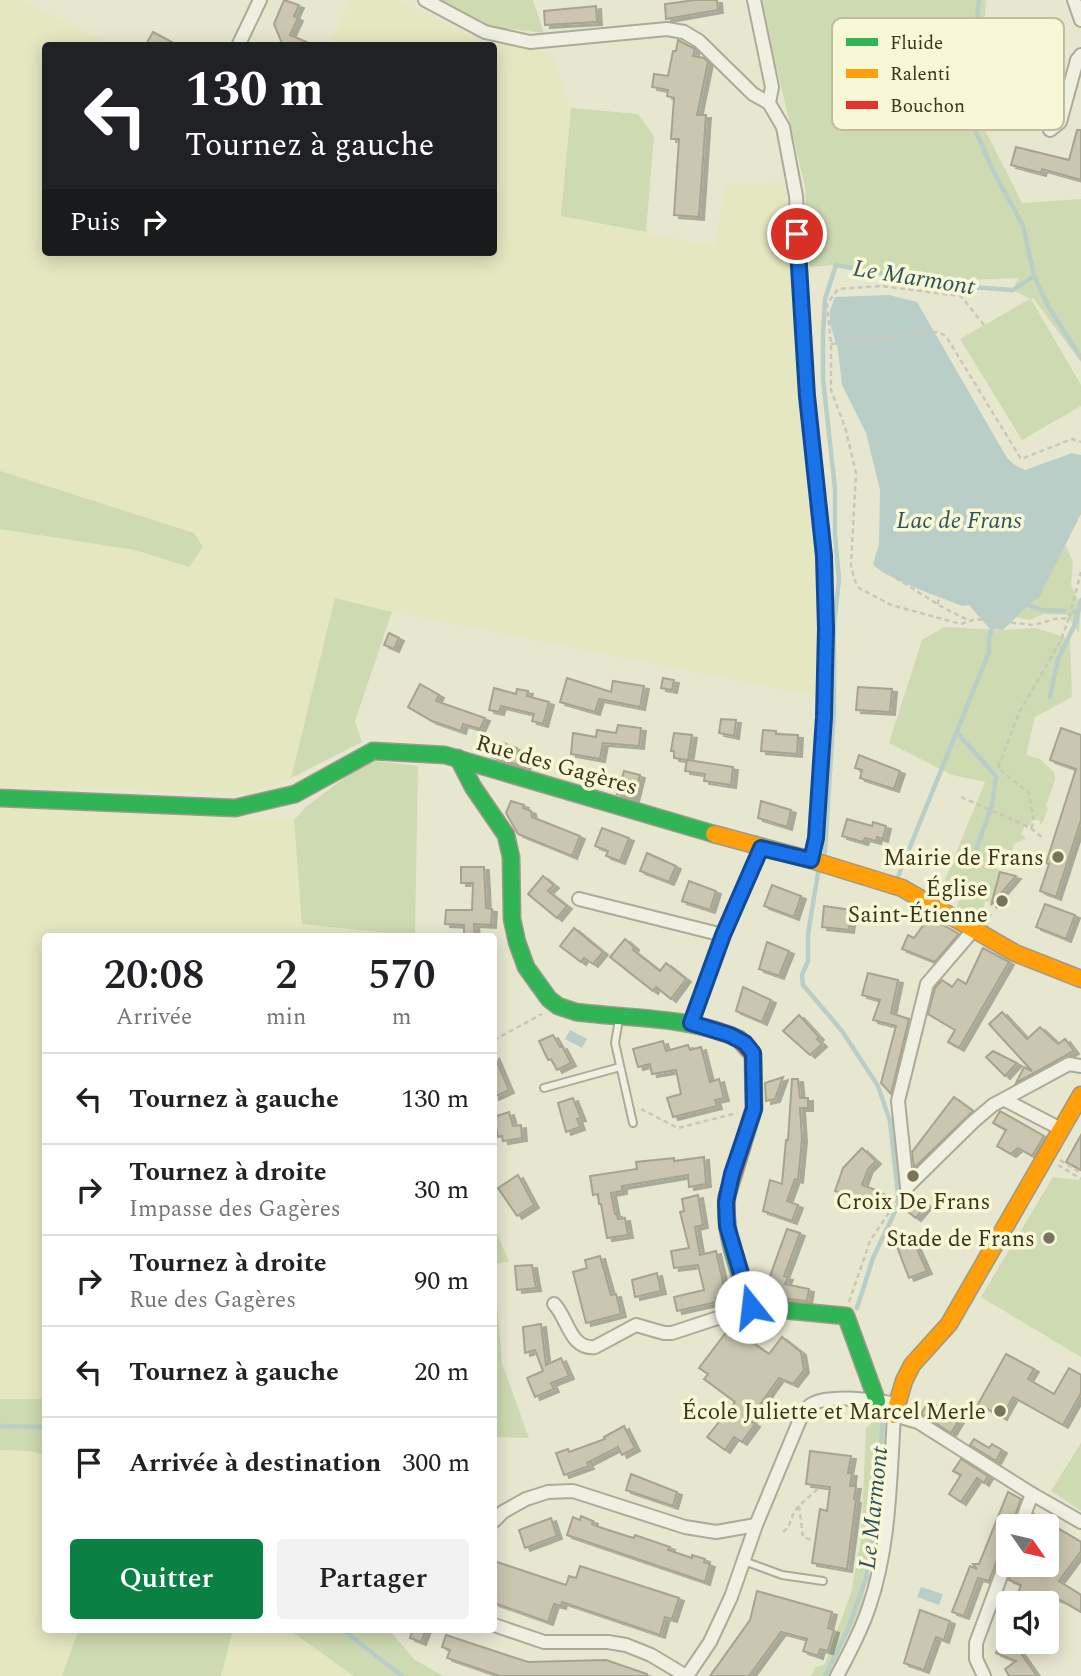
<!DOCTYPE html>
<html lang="fr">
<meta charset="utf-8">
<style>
body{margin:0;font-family:Spectral,serif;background:#f2f2f2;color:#202124;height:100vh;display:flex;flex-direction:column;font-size:26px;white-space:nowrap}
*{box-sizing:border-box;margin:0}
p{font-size:23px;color:#757577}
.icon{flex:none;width:38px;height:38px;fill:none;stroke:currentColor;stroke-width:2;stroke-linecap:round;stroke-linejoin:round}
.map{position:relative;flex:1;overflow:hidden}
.drawer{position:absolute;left:42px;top:933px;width:455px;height:700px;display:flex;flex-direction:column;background:#fff;border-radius:7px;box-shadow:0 4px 18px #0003}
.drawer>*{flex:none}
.top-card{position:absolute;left:42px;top:42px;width:455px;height:214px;border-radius:7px;box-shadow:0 4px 18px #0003;background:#202124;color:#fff;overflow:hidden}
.needle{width:46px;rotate:124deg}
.buttons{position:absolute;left:996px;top:1514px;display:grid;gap:14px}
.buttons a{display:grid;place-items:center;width:63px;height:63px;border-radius:7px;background:#fff;box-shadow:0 4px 18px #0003;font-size:35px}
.pin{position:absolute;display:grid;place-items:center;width:60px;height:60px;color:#fff;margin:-30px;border:4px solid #fff;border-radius:50%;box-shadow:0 2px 7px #0007}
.me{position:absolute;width:77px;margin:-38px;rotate:344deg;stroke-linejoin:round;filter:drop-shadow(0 0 5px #0008)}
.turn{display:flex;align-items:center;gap:24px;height:147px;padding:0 28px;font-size:32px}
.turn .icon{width:91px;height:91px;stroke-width:2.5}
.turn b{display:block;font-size:49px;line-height:60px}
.then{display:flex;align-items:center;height:66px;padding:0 28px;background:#0003;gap:14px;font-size:26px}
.eta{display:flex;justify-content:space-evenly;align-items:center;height:119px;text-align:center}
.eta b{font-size:42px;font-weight:600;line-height:49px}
.primary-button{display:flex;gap:14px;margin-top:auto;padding:14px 28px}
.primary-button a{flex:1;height:80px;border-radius:7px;background:#0b8043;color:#fff;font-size:28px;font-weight:600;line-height:80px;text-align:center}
.primary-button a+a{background:#f2f2f2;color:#202124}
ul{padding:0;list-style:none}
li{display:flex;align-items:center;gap:21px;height:91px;padding:0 28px;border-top:2px solid #e0e0e0}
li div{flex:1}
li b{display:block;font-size:26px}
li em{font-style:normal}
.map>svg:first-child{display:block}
.farmland{fill:#e4e7c0}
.green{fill:#cedab1}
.water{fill:#bacec8}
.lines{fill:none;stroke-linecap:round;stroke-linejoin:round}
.stream{stroke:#bacec8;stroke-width:4.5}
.building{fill:#cbc6b0;stroke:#a8a38e;stroke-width:2;filter:url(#shadow)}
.lane-casing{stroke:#adab98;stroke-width:10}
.street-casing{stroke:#adab98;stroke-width:16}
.fast-casing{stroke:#9c9a88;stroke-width:19}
.slow-casing{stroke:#9c9a88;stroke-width:19}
.jam-casing{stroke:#9c9a88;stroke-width:19}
.path{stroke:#c8c7b8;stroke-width:2.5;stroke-dasharray:5 3.5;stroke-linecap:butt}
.lane{stroke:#efefe2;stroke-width:6}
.street{stroke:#efefe2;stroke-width:12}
.fast{stroke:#30b455;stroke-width:16}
.slow{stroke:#ff9f0a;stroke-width:16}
.jam{stroke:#e5322d;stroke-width:16}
.route-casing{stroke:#114b97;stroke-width:18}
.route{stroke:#1a73e8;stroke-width:12}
.poi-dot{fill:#78745d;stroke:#f8f7d6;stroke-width:2.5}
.labels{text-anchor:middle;stroke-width:7;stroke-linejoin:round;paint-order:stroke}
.street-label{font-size:23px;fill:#3d361f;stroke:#f8f7d6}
.poi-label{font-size:23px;fill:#3d361f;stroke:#f8f7d6;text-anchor:end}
.water-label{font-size:24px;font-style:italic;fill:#2d535e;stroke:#f8f7d6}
.key{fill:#f8f7d6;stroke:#c0bd9f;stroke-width:2}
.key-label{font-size:19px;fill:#3d361f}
</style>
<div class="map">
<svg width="1081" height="1676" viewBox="0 0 1081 1676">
<defs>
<filter id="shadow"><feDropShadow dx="5" dy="3" stdDeviation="0" flood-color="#0004"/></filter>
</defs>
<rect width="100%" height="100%" fill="#e7e7d0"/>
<g class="farmland">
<polygon points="0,0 24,0 111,45 46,46 46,252 494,252 494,46 330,45 351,0 398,0 474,37 552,54 571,108 562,216 715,247 725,184 785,183 801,404 814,509 817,586 817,696 392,612 335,598 291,778 251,793 0,787 0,529 135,550 189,567 0,471"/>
<polygon points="0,806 294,820 302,924 415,936 46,936 45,1399 0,1399"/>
<polygon points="0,1450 30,1451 45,1455 46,1629 79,1629 62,1676 0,1676"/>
<polygon points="233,1629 288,1629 354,1676 221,1676"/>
</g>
<g class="green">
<polygon points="436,0 533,0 544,33 483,26"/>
<polygon points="760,0 986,0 978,116 1022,203 1081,199 1081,362 1033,298 1031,299 1081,385 1081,406 1022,440 960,339 1030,299 1013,290 1018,278 940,281 836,265 809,267 805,186"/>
<polygon points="571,108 638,114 654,136 646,232 561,216"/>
<polygon points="0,471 194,533 203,547 189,567 135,550 0,529"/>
<polygon points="1065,544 1073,562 1071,585 1081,606 1079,633 1067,615 1044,614 1029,620 1015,617 1031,603 1040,598 1041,591"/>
<polygon points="335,598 392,612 355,721 362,742 291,778"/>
<polygon points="944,627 1003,630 1036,628 1070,639 1072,697 1035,717 1026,755 1040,759 1054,772 1055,780 1046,806 1048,808 1043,822 1040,825 1040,821 1033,819 1030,825 1025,825 1021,834 1025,837 1025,839 1014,844 1012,851 1003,848 1000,851 996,868 1000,872 991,902 985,901 983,911 992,914 988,927 956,908 960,899 947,889 942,896 939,895 985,782 952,775 889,743 922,640"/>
<polygon points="368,760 418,766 415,936 302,924 294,820 306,807"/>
<polygon points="1053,1177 1081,1180 1081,1357 981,1297"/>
<polygon points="494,1226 509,1262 494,1264"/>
<polygon points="494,1268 502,1363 529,1438 494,1437"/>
<polygon points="0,1399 45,1399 45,1455 30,1451 0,1450"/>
<polygon points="876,1419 885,1421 883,1488 862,1605 829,1676 811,1676 816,1667 825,1664 851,1593 861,1540 866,1428"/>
<polygon points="1081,1443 1081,1511 1051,1491"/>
<polygon points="79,1629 233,1629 221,1676 62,1676"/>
<polygon points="288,1629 388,1629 415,1660 443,1676 354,1676"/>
</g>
<g class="water">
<path d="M889,295L917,302L1007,458L1015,465L1025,470L1072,453L1081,455V514L1042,591L1040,598L1031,603L1003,630L989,628L969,605L962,606C943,598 883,578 873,564L879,544L880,490L866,433L842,385L838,350L830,324V310L835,297Z"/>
<polygon points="570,1030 587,1039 582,1048 565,1039"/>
<polygon points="921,1587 943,1594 939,1605 917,1597"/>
</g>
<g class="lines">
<g class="stream">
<polyline points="1034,276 1048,306 1081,358"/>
<polyline points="1028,605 1042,610 1064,611"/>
<polyline points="1078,612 1081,600"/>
<polyline points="1050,697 1058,659 1075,624 1078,612 1074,612"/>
<polyline points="958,734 996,776 992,805 976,850"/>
<polyline points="825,852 834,709 834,624 839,579 835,535 835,489 823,379 823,337 825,299 836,265 942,285 1013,290 1034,276 1023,226 993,170 967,112 979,0"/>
<polyline points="818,873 808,934 808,961 802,975 803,985 842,1031 878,1086 890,1121 899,1203 873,1258 857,1308"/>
<polyline points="897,879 989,652 989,639 992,628"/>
<polyline points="0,1426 46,1427"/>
<polyline points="342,1629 402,1676"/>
<polyline points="825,1676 848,1629 866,1579 876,1511 883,1417"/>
</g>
</g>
<g class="building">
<polygon points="284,0 299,5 294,16 298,18 290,35 316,46 283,46 274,24"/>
<polygon points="695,0 717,0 718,10 666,19 665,4"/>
<polygon points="596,6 597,22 545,25 544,11"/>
<polygon points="153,32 179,46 145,46"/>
<polygon points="678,40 695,49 693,56 704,58 708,62 697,115 706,115 699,217 674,215 679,139 671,139 674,98 667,96 668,90 652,87 654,74 668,76 673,51 676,51"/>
<polygon points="1077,130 1081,130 1081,180 1042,169 1041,173 1011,165 1016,147 1069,160"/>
<polygon points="389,633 399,638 394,649 384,645"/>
<polygon points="567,678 611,692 613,681 644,686 640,707 599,699 595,712 560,702"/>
<polygon points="663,678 674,680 672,690 661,688"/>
<polygon points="420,684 439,695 436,701 485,718 480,729 463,724 461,731 432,721 408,707"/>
<polygon points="858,687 892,689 890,712 856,710"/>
<polygon points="494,688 516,694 517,689 528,691 527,696 549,702 543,724 532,721 534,714 501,706 499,712 489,710"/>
<polygon points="721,719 736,720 734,736 719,733"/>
<polygon points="618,725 641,728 639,746 603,743 600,759 571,754 573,733 596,737 597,730 616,733"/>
<polygon points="1061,728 1081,735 1081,820 1056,897 1040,891 1049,864 1046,863 1076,769 1050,760"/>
<polygon points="763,730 776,731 776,734 798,735 797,754 761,751"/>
<polygon points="674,733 692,735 688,760 733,767 731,785 704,781 705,774 685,771 687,760 674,758 674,751 671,751"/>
<polygon points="503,743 517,748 515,753 529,758 525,767 492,757 496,747 501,749"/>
<polygon points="859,755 900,771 894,789 860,778 862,770 855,768"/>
<polygon points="624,771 640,775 634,799 617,794"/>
<polygon points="511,801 524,805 523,808 531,811 532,817 580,836 572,856 518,834 506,813"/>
<polygon points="761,801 791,810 787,827 758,818"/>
<polygon points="847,819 872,826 873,822 886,826 883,839 877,837 876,841 865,838 863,842 842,836"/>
<polygon points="602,828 629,838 620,861 606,856 608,851 595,846"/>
<polygon points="647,853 676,866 669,882 640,871"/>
<polygon points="461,867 484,867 486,908 492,909 491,925 474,924 475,936 464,936 464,925 445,924 446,910 472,910 473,883 461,883"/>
<polygon points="1000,872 1016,876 991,905"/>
<polygon points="543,876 554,885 548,891 567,906 557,918 528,894"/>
<polygon points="689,881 716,891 710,910 682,901"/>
<polygon points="772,885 801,896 794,917 764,906"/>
<polygon points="1045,904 1075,915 1066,939 1036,927"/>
<polygon points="824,906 852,910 849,930 822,927"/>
<polygon points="929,917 959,934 935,962 902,949 908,935 914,938"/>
<polygon points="574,928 603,952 593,964 584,958 581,962 560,946"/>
<polygon points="625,939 634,947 633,950 660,971 666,963 686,979 671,999 656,987 653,991 610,957"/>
<polygon points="767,942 789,951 779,976 759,969"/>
<polygon points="983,948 1009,962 959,1048 948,1042 955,1030 928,1014 935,988 942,980 952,987 958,979 966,984"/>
<polygon points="868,973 898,980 891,1013 909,1019 891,1094 881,1083 896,1026 873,1020 880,1000 862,995"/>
<polygon points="743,987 771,1000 762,1022 736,1011"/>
<polygon points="1002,1012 1027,1039 1040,1027 1058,1044 1065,1039 1074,1051 1016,1083 1024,1067 1032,1071 989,1024"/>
<polygon points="799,1015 819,1037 817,1039 822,1044 810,1055 783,1031"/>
<polygon points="553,1035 560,1047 562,1046 571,1063 557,1070 551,1059 548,1060 539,1041"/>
<polygon points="663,1041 666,1051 688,1045 690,1050 701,1047 710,1082 719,1079 724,1098 715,1100 717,1106 673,1117 667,1098 681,1094 676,1070 652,1074 650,1064 638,1067 633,1049"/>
<polygon points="993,1051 1017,1063 1005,1076 986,1057"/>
<polygon points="494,1055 509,1090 494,1097"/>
<polygon points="783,1077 775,1099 766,1101 765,1083"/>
<polygon points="792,1079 798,1079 800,1098 808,1098 808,1108 800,1108 802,1139 798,1180 795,1179 787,1201 798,1205 792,1221 763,1211 770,1180 782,1184 786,1140 788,1140"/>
<polygon points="954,1097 973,1111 914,1168 912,1152"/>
<polygon points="573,1098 581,1118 577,1119 580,1127 566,1132 558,1103"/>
<polygon points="1000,1111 1044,1136 1032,1156 1018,1148 1011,1154 997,1146 1006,1130 993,1123"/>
<polygon points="509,1112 513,1126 521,1125 522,1138 503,1141 502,1136 498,1137 494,1117"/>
<polygon points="1081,1135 1081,1170 1066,1162"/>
<polygon points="862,1148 876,1161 868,1169 862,1185 881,1192 876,1206 835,1191 843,1168"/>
<polygon points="704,1157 706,1184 689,1187 688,1175 622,1186 622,1191 611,1193 615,1214 617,1214 618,1219 625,1218 628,1235 607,1238 601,1204 599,1204 598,1194 593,1195 590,1176 637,1169 636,1162 674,1158 674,1161"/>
<polygon points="518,1175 534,1205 517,1216 498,1188"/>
<polygon points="698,1195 703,1225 695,1227 700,1255 716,1251 726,1296 716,1298 717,1302 677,1311 674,1297 704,1290 698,1265 674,1268 671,1251 689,1248 680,1212 684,1211 682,1199"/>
<polygon points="918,1197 927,1205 916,1218 907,1211"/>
<polygon points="787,1229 800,1233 784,1276 788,1277 785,1284 809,1289 807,1301 768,1297 768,1290 765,1290"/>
<polygon points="912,1238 927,1271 909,1278 896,1244"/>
<polygon points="600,1256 611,1295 616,1294 621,1314 586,1323 573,1272 587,1268 585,1260"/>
<polygon points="532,1265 536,1288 517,1290 515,1266"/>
<polygon points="657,1273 661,1291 635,1297 632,1280"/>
<polygon points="541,1324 546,1365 561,1358 569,1376 551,1383 554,1389 535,1397 527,1378 543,1371 535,1350 525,1353 523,1327"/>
<polygon points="730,1327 769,1354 782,1337 801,1352 804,1370 793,1384 779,1378 759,1406 761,1407 751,1421 755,1424 742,1442 734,1437 725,1450 707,1437 735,1402 704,1379 708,1374 699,1368"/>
<polygon points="1006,1354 1034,1369 1028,1379 1054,1394 1069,1368 1081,1375 1081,1393 1063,1425 1013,1397 1002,1417 978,1404"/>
<polygon points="929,1401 959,1420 951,1433 921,1414"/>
<polygon points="624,1426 635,1448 622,1455 618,1447 587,1463 589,1466 564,1475 556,1453 568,1449 569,1452 605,1439 604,1437"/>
<polygon points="974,1439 989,1448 992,1444 1002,1450 996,1461 970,1445"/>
<polygon points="810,1451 851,1456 848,1473 852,1473 850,1486 856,1486 854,1499 856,1500 847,1569 812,1563 820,1509 827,1511 830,1487 806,1484"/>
<polygon points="961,1459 988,1476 984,1483 977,1478 961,1502 949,1494 961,1475 953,1471"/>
<polygon points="631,1474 677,1492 673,1506 626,1490"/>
<polygon points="1008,1492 1021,1499 1011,1526 1008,1526 1008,1532 989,1581 978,1578 964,1616 952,1612 970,1566 977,1569 973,1564 979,1564"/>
<polygon points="1034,1514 1081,1542 1081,1551 1059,1581 1081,1595 1081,1612 1062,1601 1039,1592 1035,1603 1014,1603 1021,1585 1009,1580 1015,1564 1046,1564 1046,1526 1029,1526"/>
<polygon points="581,1516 593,1521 592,1524 599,1527 627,1536 634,1538 635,1535 670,1547 668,1550 692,1558 692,1555 705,1559 704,1562 710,1564 705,1582 567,1535 573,1517 580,1520"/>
<polygon points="551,1518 557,1536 525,1548 519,1530"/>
<polygon points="494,1561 566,1585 569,1576 576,1578 580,1566 679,1598 672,1619 665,1617 660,1635 562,1602 561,1606 554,1604 548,1622 494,1603"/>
<polygon points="757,1591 832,1612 828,1628 834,1630 828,1651 820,1649 818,1656 803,1651 807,1639 781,1632 749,1676 710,1676 750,1620"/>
<polygon points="920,1610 950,1621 944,1640 936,1637 924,1670 904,1663"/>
<polygon points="413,1629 426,1629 421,1642 410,1638"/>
<polygon points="446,1635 528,1662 606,1660 647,1674 647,1676 500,1676 447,1658 450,1650 442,1647"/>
<polygon points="1001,1642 1013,1642 1037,1676 1009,1676 1005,1669 1016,1661 996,1653"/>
</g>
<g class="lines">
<g class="lane-casing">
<g id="lane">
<polyline points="619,1019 615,1043 633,1123"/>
<polyline points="544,1088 620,1067"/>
<polyline points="744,1561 782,1575 823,1581"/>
</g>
</g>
<g class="street-casing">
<g id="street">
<polyline points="425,0 485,32 530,42 667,29 684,32 699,41 753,94 769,103"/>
<polyline points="754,0 772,87 769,103 783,127 796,196 807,396 824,556 826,629 824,717 816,839 811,860"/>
<polyline points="1074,0 1081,20"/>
<polyline points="238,46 260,0"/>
<polyline points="1050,130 1060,122 1077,60 1081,55"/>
<polyline points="579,899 723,935"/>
<polyline points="691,1023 723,935 761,848"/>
<polyline points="1005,1100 1061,1129"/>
<polyline points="907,1187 898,1101 927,984 975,928"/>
<polyline points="907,1187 973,1122 993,1105 1069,1064 1081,1066"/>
<path d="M554,1304C568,1318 570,1350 595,1347L636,1325L664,1333H672L751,1307"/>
<polyline points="494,1521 503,1512 526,1499 548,1492 573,1491 685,1527 716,1532 756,1525"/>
<polyline points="1020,1526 1032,1494"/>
<polyline points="494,1625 544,1642 608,1642 626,1645 651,1655 686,1676"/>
<path d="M687,1676L710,1642L731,1597L756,1525L801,1417C804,1412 807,1407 812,1404C831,1394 875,1400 896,1404"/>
<path d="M837,1676C849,1653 861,1632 869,1607C890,1546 890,1479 894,1415L918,1422L1032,1494L1081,1522"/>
<polyline points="984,1676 976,1659 976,1643 1008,1557"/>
</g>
</g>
<g class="fast-casing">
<g id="fast">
<path d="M458,758L473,787L506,835L511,857L512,919L517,942L526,967L549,999L558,1006L576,1012C629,1019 689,1016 739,1039"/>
<polyline points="0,798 235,808 295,794 373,751 445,755 714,834"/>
<path d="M727,1196C723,1234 739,1271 751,1307L846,1316L877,1401"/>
</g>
</g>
<g class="slow-casing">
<g id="slow">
<polyline points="714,834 811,860 902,888 1015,953 1081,979"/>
<polyline points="894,1415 904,1381 912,1365 949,1324 1081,1095"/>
</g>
</g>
<g class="jam-casing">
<polyline id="jam" points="727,1196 754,1108 753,1055 739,1039"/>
</g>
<g class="path">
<polyline points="984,325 961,296 881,286 838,289 827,304 831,344 831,390 845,427 856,473 851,564 854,579 859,588 891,605 961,624 976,619 1034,625 1055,619 1069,618 1081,572"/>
<polyline points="831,344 938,332 946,336 1021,459 1072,439 1081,442"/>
<polyline points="896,578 942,607 970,621"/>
<polyline points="937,604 945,586"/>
<polyline points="961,797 1031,828 1034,822 1029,793 998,768 1019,713 1060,642 1069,618"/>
<polyline points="1031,828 1044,839"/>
<polyline points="494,1040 542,1014"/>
<polyline points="641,1109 678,1128 737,1113"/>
<polyline points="1060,1160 1081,1173"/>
<polyline points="1058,1165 1081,1179"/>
<polyline points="849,1302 870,1241 900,1196"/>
<polyline points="799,1506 803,1537 815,1541"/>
<path d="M783,1532C791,1526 790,1519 795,1511C801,1502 813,1495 820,1486"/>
</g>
<use href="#lane" class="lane"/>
<use href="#street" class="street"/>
<use href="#fast" class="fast"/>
<use href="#slow" class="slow"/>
<use href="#jam" class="jam"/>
</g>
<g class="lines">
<g class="route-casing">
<polyline id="route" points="751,1307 727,1226 726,1202 732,1174 754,1109 753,1053 745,1043 730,1035 691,1023 723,935 761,848 811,860 816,838 824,717 826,629 824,556 807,396 797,234"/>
</g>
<use href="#route" class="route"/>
</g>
<g class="poi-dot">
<circle cx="1058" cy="857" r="7"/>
<circle cx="1002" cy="901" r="7"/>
<circle cx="913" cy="1176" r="7"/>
<circle cx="1049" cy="1238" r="7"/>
<circle cx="1000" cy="1411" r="7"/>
</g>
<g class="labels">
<g class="street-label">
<text transform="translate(557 764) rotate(16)" y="8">Rue des Gagères</text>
</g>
<g class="poi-label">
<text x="1044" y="865">Mairie de Frans</text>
<text x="988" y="896">Église<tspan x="988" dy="26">Saint-Étienne</tspan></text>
<text x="913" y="1209" text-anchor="middle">Croix De Frans</text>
<text x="1035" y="1246">Stade de Frans</text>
<text x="986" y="1419">École Juliette et Marcel Merle</text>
</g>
<g class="water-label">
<text transform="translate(914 277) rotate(9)" y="8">Le Marmont</text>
<text x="959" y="528">Lac de Frans</text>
<text transform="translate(873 1508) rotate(-84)" y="8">Le Marmont</text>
</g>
</g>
<rect x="832" y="18" width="232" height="112" rx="10" class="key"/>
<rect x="846" y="38" width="32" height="8" fill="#30b455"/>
<rect x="846" y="69" width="32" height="9" fill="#ff9f0a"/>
<rect x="846" y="101" width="32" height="8" fill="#e5322d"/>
<g class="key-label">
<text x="890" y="49">Fluide</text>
<text x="890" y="80">Ralenti</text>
<text x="890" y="112">Bouchon</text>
</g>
</svg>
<div class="buttons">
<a><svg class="needle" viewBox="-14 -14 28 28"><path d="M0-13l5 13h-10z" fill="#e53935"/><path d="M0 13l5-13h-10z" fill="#757577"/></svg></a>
<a><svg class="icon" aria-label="sound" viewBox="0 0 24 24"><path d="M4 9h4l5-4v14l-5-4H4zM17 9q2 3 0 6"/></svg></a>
</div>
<div class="pin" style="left:797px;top:234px;background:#d93025"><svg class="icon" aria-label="arrive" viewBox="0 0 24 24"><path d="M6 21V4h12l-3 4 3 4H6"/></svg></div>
<svg class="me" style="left:751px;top:1307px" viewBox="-20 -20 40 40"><circle r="19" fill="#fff"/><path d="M0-13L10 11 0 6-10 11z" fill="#1a73e8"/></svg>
<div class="top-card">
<div class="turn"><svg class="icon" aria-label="left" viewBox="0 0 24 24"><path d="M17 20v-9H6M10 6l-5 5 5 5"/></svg><div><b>130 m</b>Tournez à gauche</div></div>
<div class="then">Puis<svg class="icon" aria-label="right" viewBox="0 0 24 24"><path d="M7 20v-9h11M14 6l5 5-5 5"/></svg></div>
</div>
<section class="drawer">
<div class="eta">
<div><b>20:08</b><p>Arrivée</p></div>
<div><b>2</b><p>min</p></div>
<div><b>570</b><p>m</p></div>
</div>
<ul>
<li><svg class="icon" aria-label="left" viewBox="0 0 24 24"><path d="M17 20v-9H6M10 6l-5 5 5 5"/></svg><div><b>Tournez à gauche</b></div><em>130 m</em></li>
<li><svg class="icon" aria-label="right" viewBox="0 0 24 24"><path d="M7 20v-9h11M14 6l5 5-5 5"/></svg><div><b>Tournez à droite</b><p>Impasse des Gagères</p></div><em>30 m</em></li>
<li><svg class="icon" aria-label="right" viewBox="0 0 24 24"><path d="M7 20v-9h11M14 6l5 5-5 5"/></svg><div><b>Tournez à droite</b><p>Rue des Gagères</p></div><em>90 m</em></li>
<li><svg class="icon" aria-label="left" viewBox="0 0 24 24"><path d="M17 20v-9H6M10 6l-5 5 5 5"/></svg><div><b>Tournez à gauche</b></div><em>20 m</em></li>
<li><svg class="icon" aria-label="arrive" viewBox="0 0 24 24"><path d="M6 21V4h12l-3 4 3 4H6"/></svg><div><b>Arrivée à destination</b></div><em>300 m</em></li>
</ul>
<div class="primary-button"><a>Quitter</a><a>Partager</a></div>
</section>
</div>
